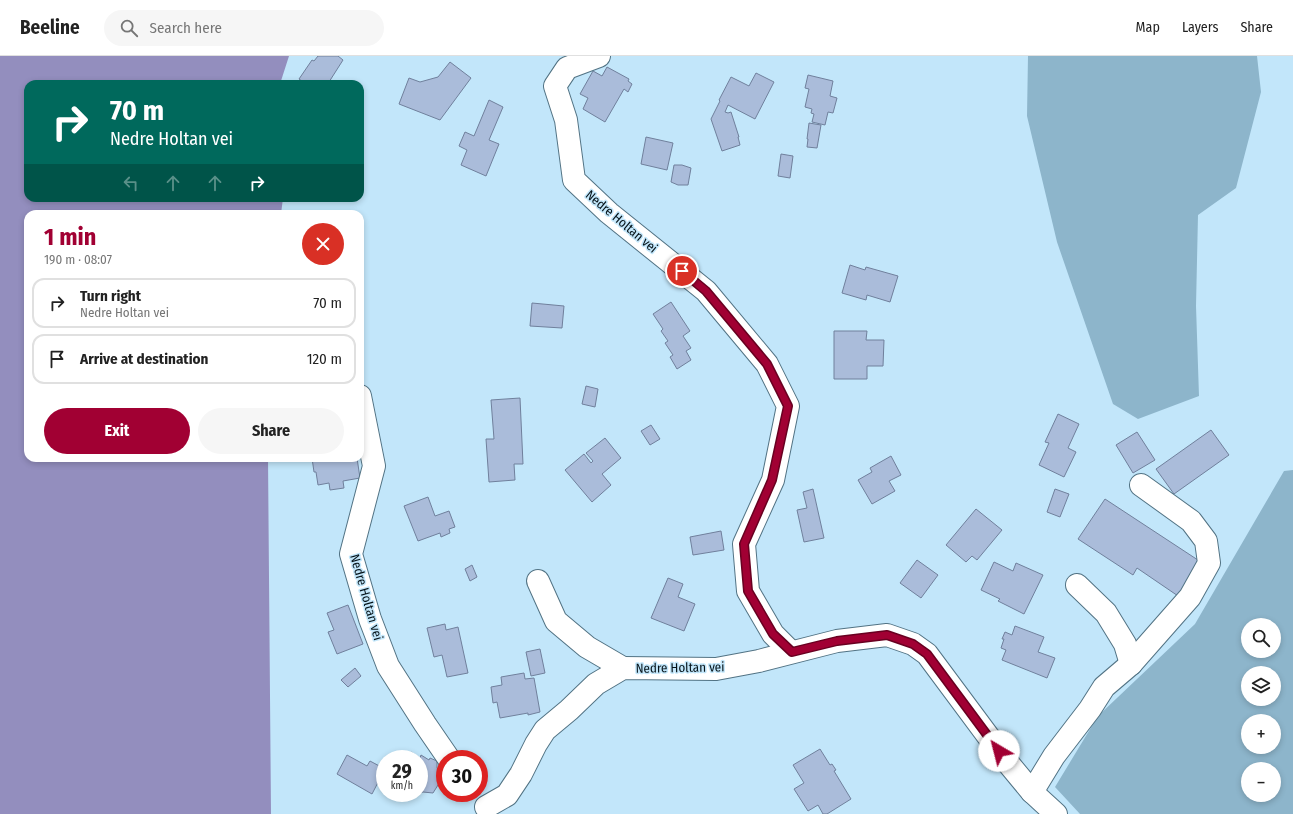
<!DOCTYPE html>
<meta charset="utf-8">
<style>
body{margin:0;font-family:"Fira Sans Condensed",sans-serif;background:#f6f6f6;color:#222;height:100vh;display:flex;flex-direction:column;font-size:15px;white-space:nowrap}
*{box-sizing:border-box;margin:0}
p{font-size:13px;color:#767676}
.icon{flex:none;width:22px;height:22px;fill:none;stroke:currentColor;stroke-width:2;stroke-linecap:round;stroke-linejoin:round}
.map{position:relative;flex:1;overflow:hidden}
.side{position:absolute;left:24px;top:154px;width:340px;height:252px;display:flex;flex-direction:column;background:#fff;border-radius:12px;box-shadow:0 2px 6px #0003}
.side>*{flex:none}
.top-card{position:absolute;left:24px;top:24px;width:340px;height:122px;border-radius:12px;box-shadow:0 2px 6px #0003;background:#00695c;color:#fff;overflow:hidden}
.fabs{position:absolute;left:1241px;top:562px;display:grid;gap:8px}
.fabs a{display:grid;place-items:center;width:40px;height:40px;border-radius:50%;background:#fff;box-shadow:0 2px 6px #0003;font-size:20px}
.speed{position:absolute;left:376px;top:694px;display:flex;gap:8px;font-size:20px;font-weight:700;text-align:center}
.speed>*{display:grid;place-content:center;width:52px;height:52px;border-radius:50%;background:#fff;box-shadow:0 2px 6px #0003;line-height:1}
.speed small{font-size:10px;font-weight:400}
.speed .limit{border:6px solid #d22;background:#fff;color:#111}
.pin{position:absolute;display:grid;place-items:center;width:34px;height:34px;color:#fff;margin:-17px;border:2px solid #fff;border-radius:50%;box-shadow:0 1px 4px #0007}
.me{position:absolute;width:44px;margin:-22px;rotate:323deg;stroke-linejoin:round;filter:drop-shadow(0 0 3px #0008)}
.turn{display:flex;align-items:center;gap:14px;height:84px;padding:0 20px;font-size:18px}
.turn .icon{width:52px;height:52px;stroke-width:2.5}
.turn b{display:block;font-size:28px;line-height:34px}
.lanes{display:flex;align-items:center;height:38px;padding:0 20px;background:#0003;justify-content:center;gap:20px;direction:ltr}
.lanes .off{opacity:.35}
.round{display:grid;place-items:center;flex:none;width:42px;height:42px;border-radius:21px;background:#f6f6f6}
.overview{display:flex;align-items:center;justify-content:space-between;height:68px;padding:0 20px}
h1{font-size:24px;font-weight:700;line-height:30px;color:#a10033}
.action{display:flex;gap:8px;margin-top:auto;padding:8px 20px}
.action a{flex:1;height:46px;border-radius:24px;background:#a10033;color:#fff;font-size:16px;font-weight:700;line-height:46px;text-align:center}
.action a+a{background:#f6f6f6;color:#222}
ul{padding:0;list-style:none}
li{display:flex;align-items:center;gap:12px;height:50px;margin:0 8px 6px;padding:0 12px;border:2px solid #e0e0e0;border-radius:12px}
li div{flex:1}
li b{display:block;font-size:15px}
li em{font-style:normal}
header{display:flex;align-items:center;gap:24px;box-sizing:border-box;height:56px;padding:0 20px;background:#fff;border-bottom:1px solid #e0e0e0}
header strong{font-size:19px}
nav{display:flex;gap:22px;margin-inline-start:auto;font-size:14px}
.search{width:280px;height:36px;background:#f6f6f6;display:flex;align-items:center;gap:10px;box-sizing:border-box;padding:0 14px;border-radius:22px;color:#767676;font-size:15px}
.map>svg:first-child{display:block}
.green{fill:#8db5cb;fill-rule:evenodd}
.water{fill:#938ebe}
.building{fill:#aabcda;stroke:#70809c}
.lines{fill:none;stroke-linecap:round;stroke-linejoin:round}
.minor-casing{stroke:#527384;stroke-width:24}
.minor{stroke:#fff;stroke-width:22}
.route-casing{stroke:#690021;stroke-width:10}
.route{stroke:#a10033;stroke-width:7}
.labels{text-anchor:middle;stroke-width:3;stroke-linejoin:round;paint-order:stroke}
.street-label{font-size:13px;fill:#051218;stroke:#c2e6fa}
</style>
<header>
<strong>Beeline</strong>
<div class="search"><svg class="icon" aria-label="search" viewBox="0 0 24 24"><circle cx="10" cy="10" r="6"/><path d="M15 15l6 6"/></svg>Search here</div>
<nav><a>Map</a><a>Layers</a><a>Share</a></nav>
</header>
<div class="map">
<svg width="1293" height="758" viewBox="0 0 1293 758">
<rect width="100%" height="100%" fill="#c2e6fa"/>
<g class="green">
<polygon points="1028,0 1257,0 1261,36 1236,132 1198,159 1196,250 1199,340 1138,363 1113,348 1057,186 1027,60"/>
<path d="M1293,414V758H1080L1055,731L1098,660L1195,568L1284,415ZM1248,569H1274V595H1248ZM1248,617H1274V643H1248ZM1248,665H1274V691H1248ZM1248,713H1274V739H1248Z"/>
</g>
<polygon class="water" points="0,0 289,0 280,28 28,28 28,142 283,142 281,158 28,158 28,402 268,402 271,758 0,758"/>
<g class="building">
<polygon points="318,0 338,0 343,4 329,26 333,28 306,28 299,23 312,4 314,5"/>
<polygon points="450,6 471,22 440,64 399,48 409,22 420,26 438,21"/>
<polygon points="607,11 629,23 628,25 632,28 628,36 624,33 605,66 583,53 588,42 580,38 593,15 602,20"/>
<polygon points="756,17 774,26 755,63 728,49 725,56 728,57 731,56 739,81 738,81 740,89 722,95 711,63 720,45 719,44 731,21 749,30"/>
<polygon points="808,19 833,25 830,40 837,42 833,57 828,56 825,69 812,66 814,58 811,57 812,53 805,51 809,33 805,32"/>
<polygon points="489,44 503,51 489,84 499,88 486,120 461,109 467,94 459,90 465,76 474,80"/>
<polygon points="809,67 821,69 817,92 807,91 808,83 807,83"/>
<polygon points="646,81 673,87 667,114 641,108"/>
<polygon points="781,98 793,100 790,122 778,120"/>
<polygon points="674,109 682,109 691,112 688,129 678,129 671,126"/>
<polygon points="850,209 865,214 866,211 898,220 890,246 867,239 866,244 842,237"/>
<polygon points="671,246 690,275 683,280 691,292 686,295 691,304 677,313 670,301 673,299 665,287 668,285 661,275 663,273 653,258"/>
<polygon points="532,247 564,250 562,272 530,270"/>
<polygon points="834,275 867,275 866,284 884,284 883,310 867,310 867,323 834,323"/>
<polygon points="586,330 598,333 595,351 582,348"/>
<polygon points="520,342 523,408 514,408 515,424 489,426 486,383 494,383 491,344"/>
<polygon points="1058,358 1079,368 1068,392 1076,396 1064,421 1039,409 1049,387 1045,386"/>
<polygon points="651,369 660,383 650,389 641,375"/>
<polygon points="1211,374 1229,399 1174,438 1156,413"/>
<polygon points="1137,376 1155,404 1133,417 1116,389"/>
<polygon points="605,382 621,402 602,418 611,429 592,446 565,414 584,398 591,407 593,405 586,397"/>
<polygon points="891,400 901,419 889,425 895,435 872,448 858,424 872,416 870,412"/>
<polygon points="312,402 357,402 360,422 343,425 344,432 330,434 329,427 318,429 316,416 314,416"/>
<polygon points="813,433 824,482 804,486 797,454 807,452 803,436"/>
<polygon points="1055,433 1069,438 1060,461 1047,456"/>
<polygon points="428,441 435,460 449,455 455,471 449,473 450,477 441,481 440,477 418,485 404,450"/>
<polygon points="1105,443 1204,508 1181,542 1137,512 1133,519 1078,483"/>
<polygon points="976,453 1002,474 977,504 972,500 966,506 946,489"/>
<polygon points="721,475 724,494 693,499 690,481"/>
<polygon points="917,504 938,519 921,542 900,527"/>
<polygon points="994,506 1013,515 1016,507 1043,519 1024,558 998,545 1000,543 981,534"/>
<polygon points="472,509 477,521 470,525 465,513"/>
<polygon points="668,522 683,528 678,541 695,548 684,575 651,562"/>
<polygon points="348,549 363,588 337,598 328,576 334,574 327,557"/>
<polygon points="445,568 446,574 458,571 468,617 447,621 442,599 434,601 427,572"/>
<polygon points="1015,570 1044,581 1038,596 1055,602 1047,622 1002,604 1006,594 1001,592 1004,583 1002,583 1005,576 1012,579"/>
<polygon points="540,593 545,617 531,620 526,596"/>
<polygon points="355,612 361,620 348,631 341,624"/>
<polygon points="524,617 525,623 534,622 540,656 528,659 528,657 500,662 497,646 493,647 491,631 502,629 501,621"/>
<polygon points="820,693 830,709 832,708 836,714 834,715 851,743 827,758 823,758 818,749 808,755 794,733 804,727 793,709"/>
<polygon points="411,696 420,702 421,699 429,704 430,702 437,705 437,712 443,721 433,737 423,736 419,737 419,703 407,703"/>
<polygon points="347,699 367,710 370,705 385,713 372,738 337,718"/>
</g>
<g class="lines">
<g class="minor-casing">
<g id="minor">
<polyline points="599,0 567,12 555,30 566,64 574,124 609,157 706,235 767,308 788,350 773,424 744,488 748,535 773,578 791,596"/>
<polyline points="360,340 374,410 351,498 370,563 388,610 425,668 449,703"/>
<polyline points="538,525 556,565 587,591 623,612"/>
<polyline points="1077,529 1106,557 1125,588 1131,608"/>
<polyline points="1032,736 1054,700 1090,653 1104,631 1131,608 1190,541 1209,507 1206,485 1191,465 1141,429"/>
<polyline points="486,751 507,739 521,718 536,688 545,674 569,654 596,628 623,612 716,613 759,605 837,585 887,579 913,588 927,598 1008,707 1032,736 1056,758"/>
</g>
</g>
<use href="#minor" class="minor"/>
</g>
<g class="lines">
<g class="route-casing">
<polyline id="route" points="682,215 706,235 767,308 788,350 772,424 744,488 748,535 773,578 792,596 837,585 887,579 913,588 927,598 999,695"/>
</g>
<use href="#route" class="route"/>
</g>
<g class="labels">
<g class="street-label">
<text transform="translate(622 165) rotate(40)" y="5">Nedre Holtan vei</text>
<text transform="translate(367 541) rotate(74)" y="5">Nedre Holtan vei</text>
<text transform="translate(680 611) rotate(-1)" y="5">Nedre Holtan vei</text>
</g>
</g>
</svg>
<div class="fabs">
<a><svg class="icon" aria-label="search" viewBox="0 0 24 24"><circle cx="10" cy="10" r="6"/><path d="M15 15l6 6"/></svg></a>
<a><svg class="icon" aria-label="layers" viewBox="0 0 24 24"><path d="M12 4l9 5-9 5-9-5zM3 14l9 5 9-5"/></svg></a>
<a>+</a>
<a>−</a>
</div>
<div class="speed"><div>29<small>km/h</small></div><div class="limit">30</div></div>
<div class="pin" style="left:682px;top:215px;background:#d93025"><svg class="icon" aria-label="arrive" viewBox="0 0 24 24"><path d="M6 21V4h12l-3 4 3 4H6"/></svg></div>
<svg class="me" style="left:999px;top:695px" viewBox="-20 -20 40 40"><circle r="19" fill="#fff"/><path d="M0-13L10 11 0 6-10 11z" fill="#a10033"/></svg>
<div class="top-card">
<div class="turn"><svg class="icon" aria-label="right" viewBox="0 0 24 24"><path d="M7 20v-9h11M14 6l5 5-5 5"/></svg><div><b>70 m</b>Nedre Holtan vei</div></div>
<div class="lanes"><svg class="icon off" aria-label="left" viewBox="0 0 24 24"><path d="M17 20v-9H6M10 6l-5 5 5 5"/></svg><svg class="icon off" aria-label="ahead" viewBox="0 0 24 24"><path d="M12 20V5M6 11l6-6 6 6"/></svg><svg class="icon off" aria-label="ahead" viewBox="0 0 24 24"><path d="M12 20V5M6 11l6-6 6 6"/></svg><svg class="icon" aria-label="right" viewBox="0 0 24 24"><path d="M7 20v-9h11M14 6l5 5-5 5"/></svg></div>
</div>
<section class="side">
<div class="overview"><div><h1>1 min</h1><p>190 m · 08:07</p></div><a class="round" style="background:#d93025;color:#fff"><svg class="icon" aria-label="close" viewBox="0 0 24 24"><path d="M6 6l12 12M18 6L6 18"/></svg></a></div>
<ul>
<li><svg class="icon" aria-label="right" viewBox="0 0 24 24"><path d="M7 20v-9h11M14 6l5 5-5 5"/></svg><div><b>Turn right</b><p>Nedre Holtan vei</p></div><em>70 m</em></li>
<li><svg class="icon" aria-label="arrive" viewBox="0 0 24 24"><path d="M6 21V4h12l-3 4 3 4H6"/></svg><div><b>Arrive at destination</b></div><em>120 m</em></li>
</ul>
<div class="action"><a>Exit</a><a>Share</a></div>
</section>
</div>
